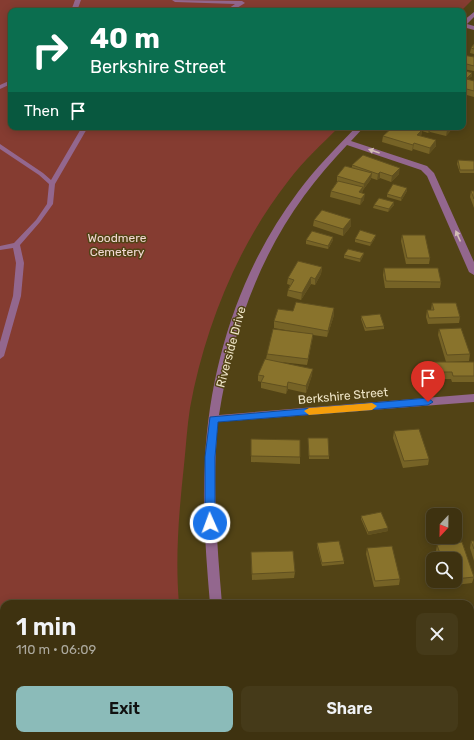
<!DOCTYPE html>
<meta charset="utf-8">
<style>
body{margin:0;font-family:Rubik,sans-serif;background:#453a19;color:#f1f3f6;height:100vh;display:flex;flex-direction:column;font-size:15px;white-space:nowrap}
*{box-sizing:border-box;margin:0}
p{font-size:13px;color:#adaa9f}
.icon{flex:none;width:22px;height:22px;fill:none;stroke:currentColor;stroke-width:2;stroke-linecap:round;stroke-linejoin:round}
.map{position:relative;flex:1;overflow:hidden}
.drawer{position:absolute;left:0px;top:600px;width:474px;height:140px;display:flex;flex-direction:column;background:#3e3210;border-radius:12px 12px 0 0;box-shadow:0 2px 10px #0003,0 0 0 1px #574d30}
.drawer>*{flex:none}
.banner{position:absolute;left:8px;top:8px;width:458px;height:122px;border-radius:8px;box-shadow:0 2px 10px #0003,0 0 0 1px #574d30;background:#0b6e4f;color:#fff;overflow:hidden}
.needle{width:26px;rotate:202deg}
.buttons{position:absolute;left:426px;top:508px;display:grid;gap:8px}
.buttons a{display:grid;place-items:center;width:36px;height:36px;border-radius:8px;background:#3e3210;box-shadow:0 2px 10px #0003,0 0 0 1px #574d30;font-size:20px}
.pin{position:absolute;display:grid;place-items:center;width:34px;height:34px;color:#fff;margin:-41px -17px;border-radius:50% 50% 50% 0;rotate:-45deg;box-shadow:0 0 4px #0007}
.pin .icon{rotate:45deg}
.me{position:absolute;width:44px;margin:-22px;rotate:358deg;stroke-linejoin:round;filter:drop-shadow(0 0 3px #0008)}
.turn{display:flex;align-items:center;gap:14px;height:84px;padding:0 16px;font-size:18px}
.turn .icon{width:52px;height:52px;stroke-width:2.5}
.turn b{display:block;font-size:28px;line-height:34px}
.then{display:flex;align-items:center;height:38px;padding:0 16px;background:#0003;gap:8px;font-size:15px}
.round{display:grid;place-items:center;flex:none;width:42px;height:42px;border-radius:8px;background:#453a19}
.head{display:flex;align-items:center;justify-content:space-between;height:68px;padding:0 16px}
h1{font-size:24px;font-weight:600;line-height:30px}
.primary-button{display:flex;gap:8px;margin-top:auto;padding:8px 16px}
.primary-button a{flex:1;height:46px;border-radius:8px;background:#8bbbb9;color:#111;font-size:16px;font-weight:600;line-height:46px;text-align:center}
.primary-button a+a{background:#453a19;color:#f1f3f6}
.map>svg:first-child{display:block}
.green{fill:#853c31}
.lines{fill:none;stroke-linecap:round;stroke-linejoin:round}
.lane{fill:#93678e;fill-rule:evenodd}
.street{fill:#93678e;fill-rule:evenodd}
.wall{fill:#766326}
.shaded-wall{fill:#60501f}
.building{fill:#89732c;stroke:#60501f}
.oneway{fill:#d3bfb6}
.route{fill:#1a73e8;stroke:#114b97}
.slow{fill:#f59e0b}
.labels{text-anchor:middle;stroke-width:3;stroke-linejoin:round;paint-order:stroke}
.park-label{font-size:12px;fill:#f3dad5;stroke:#524315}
.street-label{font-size:12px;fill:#efe5c7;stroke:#524315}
</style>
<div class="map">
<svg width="474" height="740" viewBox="0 0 474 740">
<rect width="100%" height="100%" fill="#524315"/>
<path class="green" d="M0,0H472L461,11H11V127H339C322,144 304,160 289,180C238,245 205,326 190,408C187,427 186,446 184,465C179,511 175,558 179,604H4V736H191V740H0Z"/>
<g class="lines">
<g class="lane">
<polygon points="75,0 81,0 77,11 71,11"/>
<polygon points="172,0 242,1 245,3 232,11 225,11 235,4 175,2"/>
<polygon points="11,80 11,84 0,89 0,85"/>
<polygon points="82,127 88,127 55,184 53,204 40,222 20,245 24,263 21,296 4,356 0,359 0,342 13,296 16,263 13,248 0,250 0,246 14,243 36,220 47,204 49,184 39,175 0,149 0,144 43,173 51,180"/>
</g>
<g class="street">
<polygon points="474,12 474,17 467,24 474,26 474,30 463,27 463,21"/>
<path d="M356,127H364L351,141L427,166L434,173L474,262V275L469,272L427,176L421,170L347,145C332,161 317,178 304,196C257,260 231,337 219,415L474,394V402L218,422C212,483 217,544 222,604H210C206,556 202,508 205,459C210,364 240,269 298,192C315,169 336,148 356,127Z"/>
<rect x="470" y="615" width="4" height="10"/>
<polygon points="220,736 234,736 235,740 221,740"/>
</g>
</g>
<g class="wall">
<polygon points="474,44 474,54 470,53 471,48"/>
<polygon points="463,55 474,57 474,71 463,69"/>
<polygon points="463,70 472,73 472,76 468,79 474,81 474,97 463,94"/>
<polygon points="393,127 452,127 452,129 446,136 430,132 428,133 422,131 421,136 436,146 429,154 413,149 412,151 382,142 383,136"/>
<polygon points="458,160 474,161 474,173 460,173 457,164"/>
<polygon points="352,165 399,174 391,182 380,178 377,180 371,178 371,179 363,190 363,189 362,193 364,200 360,205 330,197 331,191 337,182 337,176 352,168"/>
<polygon points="407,188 407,191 401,201 387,197 387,194"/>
<polygon points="471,191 474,191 474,208 470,197"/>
<polygon points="374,205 394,205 388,212 373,208"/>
<polygon points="351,219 351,226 343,236 313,226 314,220"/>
<polygon points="402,235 430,258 429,264 406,264 401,241"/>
<polygon points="333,237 333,240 328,249 306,244 306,240"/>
<polygon points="375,238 370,246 355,242 355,239"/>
<polygon points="364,253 363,256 360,262 344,258 344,255"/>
<polygon points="322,267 321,274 315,285 311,284 301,300 287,296 288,290 290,285 287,284 288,278"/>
<polygon points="384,268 441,282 440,288 385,288 383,275"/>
<polygon points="432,303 460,317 459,323 428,324 426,317 427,310 431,310"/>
<polygon points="334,308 334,315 327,337 313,335 312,341 307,365 281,362 312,375 306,393 288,389 286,394 261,388 261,382 258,381 258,375 266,359 267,354 308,334 274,328 274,321 293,311"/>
<polygon points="361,316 384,326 384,329 365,331 361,319"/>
<polygon points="439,329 470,354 469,361 448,362 474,362 474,382 452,382 451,379 430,379 428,368 429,362 446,362 438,335"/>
<polygon points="394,431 429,459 428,465 403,468 393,438"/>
<polygon points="308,438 329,456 329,459 309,459"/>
<polygon points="251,439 300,457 300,464 251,462"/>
<polygon points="361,516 388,531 368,535 361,519"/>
<polygon points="471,541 474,541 474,561 470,548"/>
<polygon points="462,542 474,577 472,583 447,586 445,581 455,581 455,559 438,559 436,551 437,545"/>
<polygon points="317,543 344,561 344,564 322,566 317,547"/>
<polygon points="367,548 400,579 399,585 374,587 366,554"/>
<polygon points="251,552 295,572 294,578 252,580"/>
</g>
<g class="shaded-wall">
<polygon points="472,73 472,76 465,82 466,79"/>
<polygon points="429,127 431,127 430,132 428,133"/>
<polygon points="449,127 452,127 452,129 446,136 447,130"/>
<polygon points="422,130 421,136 417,135"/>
<polygon points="436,140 436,146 429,154 430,148"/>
<polygon points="414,143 413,149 412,151 413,145"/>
<polygon points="400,168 399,174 391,182 392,176"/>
<polygon points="380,172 380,178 377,180 378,174"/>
<polygon points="372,173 371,179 363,190 364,184"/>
<polygon points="363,187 362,193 359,192"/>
<polygon points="407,188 407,191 401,201 401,198"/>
<polygon points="365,194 364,200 360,205 361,199"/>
<polygon points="394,202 394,205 388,212 389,209"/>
<polygon points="351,219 351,226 343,236 343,229"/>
<polygon points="376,235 375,238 370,246 371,243"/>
<polygon points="333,237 333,240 328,249 328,246"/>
<polygon points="364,253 363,256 360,262 360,259"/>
<polygon points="322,267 321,274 315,285 315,279"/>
<polygon points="311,277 311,284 301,300 302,293"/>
<polygon points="334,308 334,315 327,337 328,331"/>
<polygon points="313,369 312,375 306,393 306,386"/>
<polygon points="288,382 288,389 286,394 287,387"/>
<polygon points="388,528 388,531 368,535 368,532"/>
</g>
<g class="building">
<polygon points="474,44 474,49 471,48"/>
<polygon points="463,55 474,57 474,66 463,63"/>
<polygon points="463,70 472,73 466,79 463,78"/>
<polygon points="463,78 474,81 474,91 463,88"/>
<polygon points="393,127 413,127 422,130 417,135 436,140 430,148 414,143 413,145 383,136"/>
<polygon points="436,127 449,127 447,130"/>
<polygon points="363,155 400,168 392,176 380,172 378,174 352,165"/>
<polygon points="458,160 474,161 474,170 460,170"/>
<polygon points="345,166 372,173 364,184 337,176"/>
<polygon points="338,181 363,187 359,192 365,194 361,199 331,191"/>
<polygon points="393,184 407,188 401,198 387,194"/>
<polygon points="471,191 474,191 474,199"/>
<polygon points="379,198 394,202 389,209 374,205"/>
<polygon points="322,210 351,219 343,229 314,220"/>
<polygon points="360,230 376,235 371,243 355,239"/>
<polygon points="312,231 333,237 328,246 306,240"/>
<polygon points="402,235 425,235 430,258 407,258"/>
<polygon points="348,249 364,253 360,259 344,255"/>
<polygon points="298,261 322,267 315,279 311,277 302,293 288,290 294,280 288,278"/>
<polygon points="384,268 438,268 441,282 386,281"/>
<polygon points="296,302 334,308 328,331 274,321 278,309 293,311"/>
<polygon points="432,303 456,303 460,317 429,318 427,310 434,310"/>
<polygon points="380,314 384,326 366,328 361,316"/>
<polygon points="461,328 470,354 447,355 439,329"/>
<polygon points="273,329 313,334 308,359 267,354"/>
<polygon points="265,359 313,369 306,386 288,382 287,387 261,382 264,376 258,375"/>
<polygon points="429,362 474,362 474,376 453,376 452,372 431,372"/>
<polygon points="419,429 429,459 404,461 394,431"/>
<polygon points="308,438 328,438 329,456 309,456"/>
<polygon points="251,439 300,440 300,457 251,456"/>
<polygon points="381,512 388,528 368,532 361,516"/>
<polygon points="339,541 344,561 322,563 317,543"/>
<polygon points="471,541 474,541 474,549"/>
<polygon points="462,542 474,577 455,579 455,559 442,559 437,545"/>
<polygon points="392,546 400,579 375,581 367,548"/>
<polygon points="293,551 295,572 252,574 251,552"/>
</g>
<defs><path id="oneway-solid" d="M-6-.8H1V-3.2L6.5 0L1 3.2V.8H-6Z"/></defs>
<g class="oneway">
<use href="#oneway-solid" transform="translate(374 151) rotate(-161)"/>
<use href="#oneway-solid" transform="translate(458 236) rotate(-114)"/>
</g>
<polygon class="route" points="428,398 433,402 428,405 218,422 215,457 215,523 214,526 210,527 206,526 205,523 205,457 210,417"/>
<polygon class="slow" points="372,403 377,406 372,410 309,415 304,411 309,408"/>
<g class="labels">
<g class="park-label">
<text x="117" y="242">Woodmere<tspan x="117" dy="14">Cemetery</tspan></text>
</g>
<g class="street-label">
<text transform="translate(231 347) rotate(-75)" y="4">Riverside Drive</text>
<text transform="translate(343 396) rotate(-5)" y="4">Berkshire Street</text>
</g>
</g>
</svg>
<div class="buttons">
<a><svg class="needle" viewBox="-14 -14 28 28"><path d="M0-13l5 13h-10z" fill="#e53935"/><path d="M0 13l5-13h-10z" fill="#adaa9f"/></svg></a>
<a><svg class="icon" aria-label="search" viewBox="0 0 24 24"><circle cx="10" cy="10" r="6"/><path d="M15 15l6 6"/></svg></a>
</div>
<div class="pin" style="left:428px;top:402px;background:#d93025"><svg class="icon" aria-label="arrive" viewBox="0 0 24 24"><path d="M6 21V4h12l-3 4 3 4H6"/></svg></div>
<svg class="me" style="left:210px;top:523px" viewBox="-20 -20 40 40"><circle r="17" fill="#1a73e8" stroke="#fff" stroke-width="3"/><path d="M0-11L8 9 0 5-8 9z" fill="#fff"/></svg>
<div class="banner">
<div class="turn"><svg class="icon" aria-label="right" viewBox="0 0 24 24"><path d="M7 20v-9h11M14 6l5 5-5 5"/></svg><div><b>40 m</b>Berkshire Street</div></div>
<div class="then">Then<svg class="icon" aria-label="arrive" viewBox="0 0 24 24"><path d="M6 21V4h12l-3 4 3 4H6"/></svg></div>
</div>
<section class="drawer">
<div class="head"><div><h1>1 min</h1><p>110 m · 06:09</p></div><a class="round"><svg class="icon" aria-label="close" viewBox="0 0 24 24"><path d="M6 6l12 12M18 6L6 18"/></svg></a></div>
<div class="primary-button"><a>Exit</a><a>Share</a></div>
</section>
</div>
